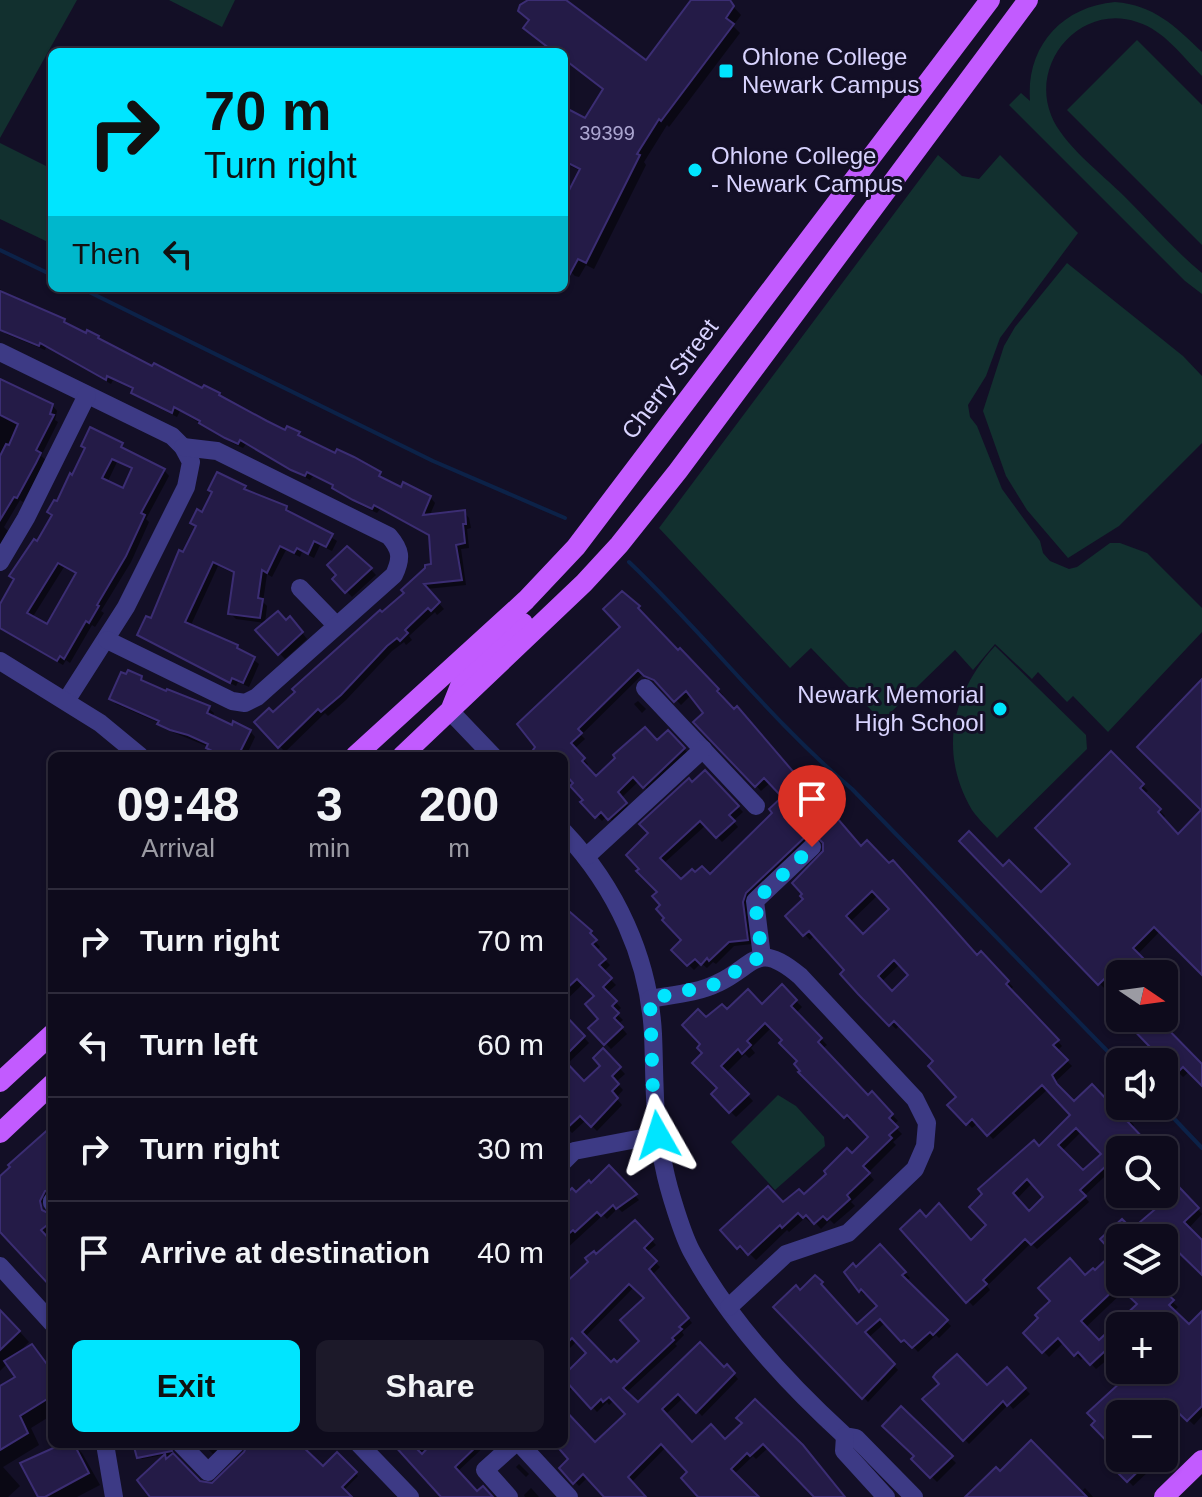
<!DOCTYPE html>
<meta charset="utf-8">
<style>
body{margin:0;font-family:Arial,sans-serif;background:#1c1929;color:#f1f3f6;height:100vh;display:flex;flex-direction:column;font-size:30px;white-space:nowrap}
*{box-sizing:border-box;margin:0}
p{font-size:26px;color:#9b9ba3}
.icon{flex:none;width:44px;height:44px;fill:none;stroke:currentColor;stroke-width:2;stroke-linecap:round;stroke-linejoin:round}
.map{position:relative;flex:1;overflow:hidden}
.panel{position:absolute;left:48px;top:752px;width:520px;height:696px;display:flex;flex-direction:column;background:#0e0b1c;border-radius:12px;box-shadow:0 2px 6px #0004,0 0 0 2px #2e2b3b}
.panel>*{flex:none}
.guide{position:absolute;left:48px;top:48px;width:520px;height:244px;border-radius:12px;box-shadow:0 2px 6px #0004,0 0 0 2px #2e2b3b;background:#00e5ff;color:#111;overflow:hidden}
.needle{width:52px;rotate:103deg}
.fabs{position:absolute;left:1106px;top:960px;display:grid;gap:16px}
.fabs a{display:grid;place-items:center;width:72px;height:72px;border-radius:12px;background:#0e0b1c;box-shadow:0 2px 6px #0004,0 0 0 2px #2e2b3b;font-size:40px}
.pin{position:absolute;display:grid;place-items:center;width:68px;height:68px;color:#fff;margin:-82px -34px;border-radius:50% 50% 50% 0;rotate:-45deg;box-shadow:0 0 8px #0007}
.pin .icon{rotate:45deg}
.me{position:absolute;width:88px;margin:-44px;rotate:354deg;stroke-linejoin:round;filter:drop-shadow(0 0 6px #0008)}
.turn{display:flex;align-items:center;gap:28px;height:168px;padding:0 24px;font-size:36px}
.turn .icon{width:104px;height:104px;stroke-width:2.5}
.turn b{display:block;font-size:56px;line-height:68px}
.then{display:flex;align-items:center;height:76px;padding:0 24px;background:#0003;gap:16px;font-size:30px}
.eta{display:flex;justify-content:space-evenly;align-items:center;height:136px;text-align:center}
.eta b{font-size:48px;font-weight:700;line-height:56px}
.action{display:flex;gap:16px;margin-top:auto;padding:16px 24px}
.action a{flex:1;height:92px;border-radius:12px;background:#00e5ff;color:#111;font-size:32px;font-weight:700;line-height:92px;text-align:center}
.action a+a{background:#1c1929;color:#f1f3f6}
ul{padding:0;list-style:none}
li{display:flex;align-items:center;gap:24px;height:104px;padding:0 24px;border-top:2px solid #2e2b3b}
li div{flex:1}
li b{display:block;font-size:30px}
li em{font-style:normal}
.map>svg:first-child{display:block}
.green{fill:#12302f}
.shadow{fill:#0007;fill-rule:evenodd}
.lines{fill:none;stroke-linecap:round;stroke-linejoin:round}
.stream{stroke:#0c2248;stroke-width:4}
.building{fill:#241b47;stroke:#3b2d73;stroke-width:2;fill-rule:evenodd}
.minor{stroke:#3d3a85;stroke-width:18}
.major{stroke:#c25bff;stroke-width:20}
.route{stroke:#00e5ff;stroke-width:14;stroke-dasharray:0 25.2}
.poi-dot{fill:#00e5ff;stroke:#130f26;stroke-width:3}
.labels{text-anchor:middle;stroke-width:6;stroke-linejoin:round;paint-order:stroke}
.number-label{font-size:20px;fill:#aca6d1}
.poi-label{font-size:24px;fill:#d9d4ff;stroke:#130f26;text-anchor:start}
.street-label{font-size:24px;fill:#d9d4ff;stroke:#130f26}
</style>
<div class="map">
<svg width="1202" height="1497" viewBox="0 0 1202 1497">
<rect width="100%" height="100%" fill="#130f26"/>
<g class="green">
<polygon points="0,0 77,0 0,138"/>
<polygon points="169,0 235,0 222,27"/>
<path d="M1115,2C1154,5 1175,26 1202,52V76C1183,57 1164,30 1137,22C1081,3 1030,62 1051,115C1062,144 1102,174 1124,196C1150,222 1174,250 1202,273V294L1185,281L1009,105L1021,93L1030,101C1026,47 1061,7 1115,2Z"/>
<polygon points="1137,40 1202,105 1202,245 1067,110"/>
<polygon points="0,143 52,169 52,244 0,219"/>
<polygon points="938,155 962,176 979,179 1000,155 1078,233 1000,338 986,376 968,405 970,417 977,426 1002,489 1040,541 1043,553 1050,561 1069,569 1077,567 1110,543 1120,543 1147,553 1202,608 1202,632 1108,732 1073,696 1067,702 1038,672 1032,679 995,644 973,670 955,650 889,714 875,714 811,648 790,668 659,528"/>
<polygon points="1067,263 1183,356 1202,376 1202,443 1119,526 1068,558 1027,510 1006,476 983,411 1004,346 1015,327"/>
<path d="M995,646L1086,735L1087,749L997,838C989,829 979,820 972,810C938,752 952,693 995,646Z"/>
<polygon points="778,1095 796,1106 824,1137 825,1146 775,1190 731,1142"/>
</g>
<g class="shadow">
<polygon points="531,0 563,0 647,63 694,0 729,2 741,15 733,26 740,33 669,127 667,125 644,162 646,165 594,269 586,265 579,277 575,276 564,265 564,204 581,171 564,163 564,110 586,121 605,90 564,59 564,52 555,52 525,28 531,21"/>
<polygon points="0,289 7,296 64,320 69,327 98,337 104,344 286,432 298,434 305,440 379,474 402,489 430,497 435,503 429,517 464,512 469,518 471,528 467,529 469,548 461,549 466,585 426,589 444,609 437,615 435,612 409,636 412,640 406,645 404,642 392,651 346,700 328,716 325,713 285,752 257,722 274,714 433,566 431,537 380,509 377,513 360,505 339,493 335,487 313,476 310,480 299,474 246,444 243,448 232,443 180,411 177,417 139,398 134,390 113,380 111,384 46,347 45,350 6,334 0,326"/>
<polygon points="0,381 52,405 57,411 55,420 58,422 41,456 46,460 23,502 20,500 4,527 8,531 0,545"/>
<path d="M122,445L126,452L164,470L169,476L146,519L149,522L131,562L101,611L104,613L95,627L92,625L70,663L66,660L63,665L0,628V607L38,543L58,504ZM117,462L133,470L123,491L107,483ZM64,567L78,575L47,626L32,618Z"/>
<polygon points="245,488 251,494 286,508 337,541 332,551 320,545 314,558 302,552 300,557 286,550 272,577 267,574 263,602 267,606 265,623 236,619 230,613 235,574 218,566 190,627 237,647 259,664 249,687 238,682 236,686 145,640 140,635 152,621 197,527 193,523"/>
<polygon points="363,561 376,575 352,597 335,579"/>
<path d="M622,594L643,612L642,614L678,653L680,651L723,695L720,697L797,777L799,775L832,807L830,809L837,816L835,818L861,848L977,958L981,954L1013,987L1010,990L1062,1046L1057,1051L1072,1066L1056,1081L1062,1091L1074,1104L1118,1108L1134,1125L1131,1128L1148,1146L1144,1150H1120V1162L1084,1196L1089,1202L1037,1249L1031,1243L987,1286L990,1290L973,1306L902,1229L927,1220L971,1243L989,1225L1039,1149L1073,1116L1048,1089L993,1139L978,1123L972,1128L950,1105L959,1097L936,1061L900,1025L896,1029L859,993L847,970L815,935L810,940L787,916L806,899L825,852L823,840L809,843L751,898L752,944L734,946L716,964L713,962L707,968L701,963L694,970L674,950L684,940L663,905L660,892L639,871L692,784L705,772L743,812L733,821L738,827L722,842L706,825L663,864L681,882L710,877L775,813L785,797L771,782L761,791L696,722L706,713L691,695L681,705L661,684L652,681L644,673L581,735L585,739L574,749L588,764L585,767L596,778L658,742L668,732L689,754L649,791L639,781L621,798L631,809L615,823L607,816L602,821L583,802L586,800L576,783L564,770V756H541L623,627ZM878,895L892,909L863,937L849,923ZM900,964L911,975L892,993L881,982ZM1082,1131L1104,1154L1083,1173L1062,1151ZM1033,1182L1046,1197L1029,1214L1016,1200Z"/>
<polygon points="286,622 295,624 307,639 285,659 258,630"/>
<polygon points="141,678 146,684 208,708 214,713 212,717 233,727 250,731 255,737 246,756 219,756 209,747 165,729 159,723 116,704 111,698"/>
<polygon points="638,701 646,709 642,713 634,704"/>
<polygon points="1111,754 1148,791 1144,794 1165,816 1162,819 1179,836 1202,812 1202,973 1160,931 1137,955 1156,974 1140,974 1130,964 1105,989 962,841 1041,895 1073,864"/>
<polygon points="564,908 596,938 594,940 600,947 596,951 610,965 603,972 616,985 607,993 621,1008 616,1013 623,1020 618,1024 627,1034 611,1049 591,1028 601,1019 597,996 584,983 564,1002"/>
<polygon points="782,987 802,1007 796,1013 827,1045 822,1049 868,1097 872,1094 898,1121 893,1125 902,1134 893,1142 896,1145 868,1173 874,1180 851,1202 855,1206 834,1224 830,1220 821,1229 813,1220 810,1222 805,1218 789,1232 787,1230 756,1260 747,1251 744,1253 723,1230 804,1197 871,1137 854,1120 851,1122 801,1072 800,1061 772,1027 751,1048 755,1053 749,1058 745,1054 726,1073 753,1101 736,1117 713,1094 720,1088 705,1053 706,1019 727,1012 762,1006"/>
<polygon points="564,1016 589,1043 566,1065 584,1084 603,1066 603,1051 625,1074 616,1082 623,1090 616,1098 622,1105 597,1131 586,1120 572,1133 564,1125"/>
<polygon points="1124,1018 1152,1018 1202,1066 1202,1083 1190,1071 1183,1077"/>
<polygon points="52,1126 52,1192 48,1193 42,1204 44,1213 52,1216 52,1285 0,1225 0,1179"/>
<polygon points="609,1168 639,1200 622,1212 618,1208 607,1219 603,1215 564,1251 564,1198 576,1195 591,1185"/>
<path d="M1180,1190L1202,1214L1188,1229L1202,1243V1273L1176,1248L1164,1260V1238H1120V1282H1145L1156,1292L1158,1289L1178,1307L1173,1312L1189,1327L1202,1314V1416L1194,1425L1171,1403L1159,1414H1120V1453L1094,1425L1137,1370H1164V1326H1120V1349L1096,1369L1084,1356L1081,1360L1064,1342L1049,1357L1026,1333L1116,1253L1103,1239L1132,1232ZM1125,1290L1140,1304L1099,1342L1085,1328Z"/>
<path d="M635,1223L656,1245L646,1253L660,1267L652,1275L692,1323L682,1332L684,1335L675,1344L677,1346L626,1393L638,1405L727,1367L738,1379L702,1416L684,1397L665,1415L692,1444L725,1442L744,1423L808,1452L838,1487L835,1489L843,1497H817L769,1447L756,1459L753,1456L734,1474L757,1497H701L690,1472L666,1447L631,1483L644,1497H607L588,1477L579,1486L561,1468L571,1459L557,1444H564V1412L595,1445L628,1414L614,1400L609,1405L607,1402L597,1412L574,1387L564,1396V1377L589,1354L577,1341L564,1354V1286ZM635,1286L646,1299L642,1341L617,1365H611L585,1337Z"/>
<polygon points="880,1247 910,1278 906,1281 951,1326 939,1338 936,1335 918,1352 910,1343 907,1345 886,1322 868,1338 898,1370 868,1402 776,1307 800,1293 815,1278 858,1327 880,1306 867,1292 864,1295 860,1290 856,1270"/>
<polygon points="0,1310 29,1342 18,1353 32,1347 52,1370 52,1415 31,1428 39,1445 3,1467 20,1486 8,1497 0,1497 0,1389 18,1378 8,1363 0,1371"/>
<polygon points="1007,1370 1030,1394 1013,1409 1009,1404 969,1444 925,1399 987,1388"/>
<polygon points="901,1409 956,1463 937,1482 914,1459 917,1456"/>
<polygon points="1164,1433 1176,1445 1164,1457"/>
<polygon points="65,1444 73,1444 82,1453 100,1485 77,1497 40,1497"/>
<polygon points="140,1444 169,1444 175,1457 199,1483 212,1485 246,1454 251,1444 310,1444 305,1449 323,1469 337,1454 358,1476 344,1490 350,1497 156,1497 139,1480 168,1454 142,1459 139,1457"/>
<polygon points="203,1444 220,1444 222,1446 213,1454"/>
<polygon points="396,1444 487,1444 457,1472 477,1494 491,1497 443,1497"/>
<polygon points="1120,1456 1120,1458 1163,1458 1133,1486 1112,1464"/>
<polygon points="519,1464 529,1474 526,1477 516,1467"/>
<polygon points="1000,1474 1080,1493 1085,1488 1093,1497 968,1497"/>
<polygon points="531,1488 532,1489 539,1497 525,1497 524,1495"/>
</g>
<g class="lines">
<g class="stream">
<polyline points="0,250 52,275"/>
<polyline points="81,288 433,461 565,518"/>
<path d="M629,562C706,635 771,721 852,789L1120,1064"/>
<polyline points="1162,1106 1202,1148"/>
</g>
</g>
<g class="building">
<polygon points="528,0 566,0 646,60 691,0 730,0 734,6 726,18 734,24 661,121 659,119 637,154 640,155 586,263 578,259 564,285 564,200 580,169 564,161 564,107 585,118 603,89 564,59 564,52 554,52 523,28 529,20 518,11 520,5"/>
<polygon points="0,291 65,319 64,322 86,333 87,330 99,336 98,338 152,366 154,363 202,388 204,385 220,393 219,395 267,421 285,430 287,426 300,432 298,435 335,453 337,449 354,457 381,472 379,476 401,487 403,482 431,496 423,515 465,510 466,524 463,524 465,543 456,545 462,580 424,584 440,602 431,611 428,608 405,630 408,633 400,641 397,638 387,646 341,695 321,712 318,709 278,748 254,722 269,708 273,712 295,692 292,689 380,610 382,612 404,593 401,590 425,568 425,565 431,564 429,535 374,505 372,509 353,500 332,488 333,485 307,472 305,476 291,470 240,440 238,444 225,438 199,423 200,421 174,407 172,413 131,393 133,388 107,376 106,380 40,343 39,346 0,330"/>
<polygon points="0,379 53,404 50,414 54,415 36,450 41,453 36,463 17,498 14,497 0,520 0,456 6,444 9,445 18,424 0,415"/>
<path d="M90,427L123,443L121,447L165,469L141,513L145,515L126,556L97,605L99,606L89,623L86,621L64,659L60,656L57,661L0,628V604L14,579L9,576L34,539L37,541L52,515L47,512L54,500L57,501L70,473L72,475L85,448L81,446ZM112,459L132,468L123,488L102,478ZM58,563L76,573L47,624L27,613Z"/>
<polygon points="217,472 246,486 244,489 287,506 286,510 333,534 326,547 314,541 308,554 297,548 294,553 280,546 267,573 262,570 258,598 263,599 260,618 228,614 234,572 213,562 185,622 238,645 237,648 255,657 243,683 232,678 230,683 137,635 146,616 151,618 179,550 183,552 196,526 190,523 197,509 202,512 212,492 208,490"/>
<polygon points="347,546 372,568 345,593 332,579 336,575 327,565"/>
<path d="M622,591L640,606L638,608L678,650L680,648L719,689L717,691L734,709L737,706L796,775L799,772L829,801L827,803L833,809L831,811L861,846L867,840L889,863L893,860L977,955L981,951L1009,981L1006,984L1059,1040L1053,1045L1068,1060L1052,1075L1057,1084L1074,1101L1092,1084L1110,1103L1113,1100L1130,1118L1127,1121L1145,1140L1134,1150H1120V1153L1080,1190L1086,1196L1031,1245L1025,1239L983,1280L987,1284L966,1303L900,1229L920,1210L926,1217L939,1203L971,1240L986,1225L969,1207L982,1194L978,1189L1034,1140L1039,1146L1070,1115L1042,1085L987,1136L972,1119L966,1125L947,1105L956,1097L928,1066L933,1061L894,1021L889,1026L858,994L840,974L844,970L809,931L803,936L785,916L803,899L800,896L802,894L792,883L823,851V843L816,836L804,838L746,893L743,902L748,940L729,942L709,961L707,958L701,965L695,959L687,966L671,950L681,940L662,920L664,918L656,909L660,905L652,896L657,892L636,871L639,869L626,855L648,833L639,824L689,778L692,782L705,770L739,806L729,815L735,821L716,838L700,821L660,858L681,879L692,869L695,872L702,866L710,874L772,813L769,809L782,797L764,778L755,787L693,722L703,713L686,691L674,702L654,680L644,676L638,670L578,729L582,733L571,743L585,758L582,761L596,776L615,758L613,755L645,727L657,740L668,730L685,748L643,788L633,777L618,792L627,803L608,820L601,812L595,818L580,802L583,800L570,786L573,783L564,773V756H538L533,750L535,747L517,724L620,627L603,609ZM872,891L889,909L863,934L846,916ZM894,960L908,975L892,991L878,976ZM1076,1128L1101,1154L1083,1170L1058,1145ZM1027,1179L1043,1197L1029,1211L1013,1193Z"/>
<polygon points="278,611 286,620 290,616 303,632 278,655 255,630"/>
<polygon points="128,670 142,676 141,680 166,691 167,689 210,706 207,713 232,725 233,721 251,730 238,756 225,752 222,756 206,748 208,744 188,735 170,730 157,724 159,721 109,699 121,672 126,674"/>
<polygon points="1202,679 1202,975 1154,927 1133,948 1154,969 1149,974 1137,974 1124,960 1098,985 959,841 969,831 1003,866 1009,860 1041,892 1070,864 1035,828 1111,751 1144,784 1140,788 1161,809 1158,812 1178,834 1201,810 1137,747"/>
<polygon points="570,912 592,931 590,933 597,940 592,944 606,959 599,965 612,978 603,987 617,1001 612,1006 619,1013 614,1018 623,1027 604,1045 588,1028 598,1019 585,1004 594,996 577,979 564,991 564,918"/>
<polygon points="782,984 797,1000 791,1006 822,1038 818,1042 868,1095 872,1091 893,1114 889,1118 898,1127 889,1135 892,1138 863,1166 870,1173 847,1195 850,1199 827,1220 823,1216 814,1224 806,1215 803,1218 798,1213 782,1228 780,1225 748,1255 740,1246 737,1249 720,1230 768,1186 783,1202 799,1189 804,1194 826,1174 824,1171 847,1148 852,1153 868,1137 847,1115 844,1118 798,1072 800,1071 794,1064 797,1061 779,1043 782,1040 765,1023 747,1041 751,1045 742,1054 738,1049 721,1066 749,1094 729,1113 711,1094 717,1088 692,1063 702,1053 697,1048 700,1044 682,1025 698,1009 706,1017 722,1004 727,1009 748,989 762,1004"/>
<polygon points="564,1014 585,1036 564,1057"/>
<polygon points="1122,1018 1157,1018 1202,1064 1202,1086 1183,1067 1176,1074"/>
<polygon points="603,1048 621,1067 612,1076 619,1084 612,1091 618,1098 591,1127 580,1116 564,1131 564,1060 584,1081 600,1066 593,1058"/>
<polygon points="52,1126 52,1189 45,1191 40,1201 42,1210 52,1215 52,1221 41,1230 52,1242 52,1288 0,1232 0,1176 10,1167 8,1165"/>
<polygon points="609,1165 637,1194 616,1209 613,1205 601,1216 597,1212 575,1232 573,1230 564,1238 564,1196 572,1188 576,1192 589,1180 591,1183"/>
<path d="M1180,1188L1199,1208L1184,1222L1202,1240V1275L1170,1244L1164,1250V1238H1120V1282H1148L1155,1289L1158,1286L1174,1300L1169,1305L1189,1324L1202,1311V1406L1187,1421L1164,1399L1148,1414H1120V1455L1091,1425L1095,1421L1087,1413L1134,1370H1164V1326H1155L1143,1315L1132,1326H1120V1337L1090,1365L1078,1352L1074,1356L1058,1338L1042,1353L1023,1333L1038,1318L1035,1315L1050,1301L1038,1288L1070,1258L1085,1275L1093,1268L1095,1270L1113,1253L1100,1239L1122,1219L1132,1229ZM1118,1286L1137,1304L1099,1340L1081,1321Z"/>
<path d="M635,1220L653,1239L644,1248L657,1261L649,1269L689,1318L679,1327L682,1329L672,1338L674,1340L623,1388L638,1402L700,1342L724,1367L727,1364L735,1373L696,1413L678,1394L662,1409L692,1442L711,1424L725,1439L742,1423L736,1418L755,1399L803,1445L845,1497H814L763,1444L750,1456L747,1453L731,1469L759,1497H698L681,1478L687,1472L661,1444L628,1477L646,1497H604L583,1474L573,1484L559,1468L568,1459L555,1444H564V1409L595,1442L625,1414L609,1397L603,1402L601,1399L591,1409L564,1379V1375L586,1353L572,1338L564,1346V1284L588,1262L585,1258L594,1251L596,1254ZM629,1284L644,1298L620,1320L639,1341L617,1362L614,1359L611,1362L582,1332Z"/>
<polygon points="880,1244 906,1272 902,1275 948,1320 933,1335 930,1332 912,1348 904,1340 901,1342 880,1319 865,1332 895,1364 862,1399 773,1307 796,1285 800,1290 815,1275 823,1282 821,1284 857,1324 877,1306 861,1289 859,1292 844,1272 853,1263 856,1267"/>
<polygon points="0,1310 20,1331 0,1350"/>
<polygon points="32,1344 52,1371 52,1396 20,1416 28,1433 0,1450 0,1386 15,1377 4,1361"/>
<polygon points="957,1354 987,1385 1007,1367 1026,1388 1007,1406 1003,1401 963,1441 922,1399 939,1384 933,1377 936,1373"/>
<polygon points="901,1406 953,1456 930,1478 911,1459 914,1456 882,1426"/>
<polygon points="1031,1440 1087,1497 965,1497 996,1467 1000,1471"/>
<polygon points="62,1444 74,1444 89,1473 45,1497 38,1497 20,1463"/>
<polygon points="138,1444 169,1444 172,1451 137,1458 134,1447"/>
<polygon points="248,1444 300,1444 323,1466 337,1452 357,1472 342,1487 352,1497 150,1497 137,1480 165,1454 166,1459 173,1453 200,1481 212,1483 244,1452"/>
<polygon points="393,1444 412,1444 422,1454 431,1444 479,1444 455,1467 477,1491 483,1486 493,1497 441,1497"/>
<polygon points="1115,1458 1152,1458 1127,1482 1109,1464"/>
</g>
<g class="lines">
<g class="minor">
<polyline points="0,352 172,436 183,447 191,462 186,487 126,607 66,701"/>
<polyline points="0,562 26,518 87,395"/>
<polyline points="300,588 336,625"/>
<path d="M107,640L232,701L245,703L257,697L394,575C402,558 401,550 389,536L217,451L183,447"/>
<polyline points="0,661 100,723 140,756"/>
<polyline points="645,688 756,806"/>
<polyline points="450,711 493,756"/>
<path d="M564,832C616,887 649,958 653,1034C655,1079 653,1123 664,1167C668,1188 683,1237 693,1254C731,1323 787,1383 845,1436L856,1438L914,1497"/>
<polyline points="587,856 703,749"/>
<polyline points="762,957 755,901 812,847"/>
<path d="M650,999C672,995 698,993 718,983C755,966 756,939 800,976L915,1099L927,1123L925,1146L915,1169L848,1233L786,1254L729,1307"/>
<polyline points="564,1161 574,1151 658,1135"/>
<polyline points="52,1201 52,1203"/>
<polyline points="0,1266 52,1323"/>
<polyline points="845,1436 844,1451 886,1497"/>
<polyline points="105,1444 114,1497"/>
<polyline points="181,1444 208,1472 236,1444"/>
<polyline points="359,1444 410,1497"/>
<polyline points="520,1444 569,1497"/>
<polyline points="509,1497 485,1470 514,1444"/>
</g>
<g class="major">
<polyline points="452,706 462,681 523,623"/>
<polyline points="355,756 526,600 576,547 990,0"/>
<polyline points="402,756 584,583 619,545 678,471 1028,0"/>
<polyline points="0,1082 52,1034"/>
<polyline points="0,1133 52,1084"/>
<polyline points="1164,1497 1202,1460"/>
</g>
</g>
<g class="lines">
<polyline class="route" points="658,1135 653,1094 650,999 720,983 748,962 762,957 755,901 812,847"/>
</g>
<g class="poi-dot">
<rect x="718" y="63" width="16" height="16" rx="4"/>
<circle cx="695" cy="170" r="8"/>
<circle cx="1000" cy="709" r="8"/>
</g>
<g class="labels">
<g class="number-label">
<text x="607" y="140">39399</text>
</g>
<g class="poi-label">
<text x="742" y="65">Ohlone College<tspan x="742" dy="28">Newark Campus</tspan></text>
<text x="711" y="164">Ohlone College<tspan x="711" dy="28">- Newark Campus</tspan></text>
<text x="984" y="703" text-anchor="end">Newark Memorial<tspan x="984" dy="28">High School</tspan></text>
</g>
<g class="street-label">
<text transform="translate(670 379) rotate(-53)" y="8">Cherry Street</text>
</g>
</g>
</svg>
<div class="fabs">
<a><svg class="needle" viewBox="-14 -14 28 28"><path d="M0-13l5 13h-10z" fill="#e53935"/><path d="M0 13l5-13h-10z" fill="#9b9ba3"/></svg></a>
<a><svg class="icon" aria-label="sound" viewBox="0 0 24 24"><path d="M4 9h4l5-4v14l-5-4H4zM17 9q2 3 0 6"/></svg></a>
<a><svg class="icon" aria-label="search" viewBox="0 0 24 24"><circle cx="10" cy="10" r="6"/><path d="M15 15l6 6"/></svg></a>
<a><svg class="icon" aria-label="layers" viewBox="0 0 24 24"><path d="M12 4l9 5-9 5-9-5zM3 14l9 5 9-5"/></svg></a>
<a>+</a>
<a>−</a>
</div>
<div class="pin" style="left:812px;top:847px;background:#d93025"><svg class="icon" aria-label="arrive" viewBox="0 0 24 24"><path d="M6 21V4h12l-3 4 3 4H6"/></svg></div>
<svg class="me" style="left:658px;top:1135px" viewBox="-20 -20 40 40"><path d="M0-17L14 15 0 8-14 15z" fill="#00e5ff" stroke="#fff" stroke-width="4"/></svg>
<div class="guide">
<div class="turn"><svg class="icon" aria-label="right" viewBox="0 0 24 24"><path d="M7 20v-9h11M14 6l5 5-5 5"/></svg><div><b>70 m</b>Turn right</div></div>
<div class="then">Then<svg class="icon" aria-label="left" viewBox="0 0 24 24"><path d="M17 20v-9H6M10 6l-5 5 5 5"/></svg></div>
</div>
<section class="panel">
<div class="eta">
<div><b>09:48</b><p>Arrival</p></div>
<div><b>3</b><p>min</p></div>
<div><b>200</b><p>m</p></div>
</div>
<ul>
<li><svg class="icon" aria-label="right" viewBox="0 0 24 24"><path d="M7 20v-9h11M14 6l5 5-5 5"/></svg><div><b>Turn right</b></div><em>70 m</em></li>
<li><svg class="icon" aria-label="left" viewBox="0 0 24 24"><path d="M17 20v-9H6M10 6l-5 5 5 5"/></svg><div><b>Turn left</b></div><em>60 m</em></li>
<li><svg class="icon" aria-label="right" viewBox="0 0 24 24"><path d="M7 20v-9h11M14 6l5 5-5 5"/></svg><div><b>Turn right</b></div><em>30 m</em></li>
<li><svg class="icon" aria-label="arrive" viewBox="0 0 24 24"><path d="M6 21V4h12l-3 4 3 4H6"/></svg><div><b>Arrive at destination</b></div><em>40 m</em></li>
</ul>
<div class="action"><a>Exit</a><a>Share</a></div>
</section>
</div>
